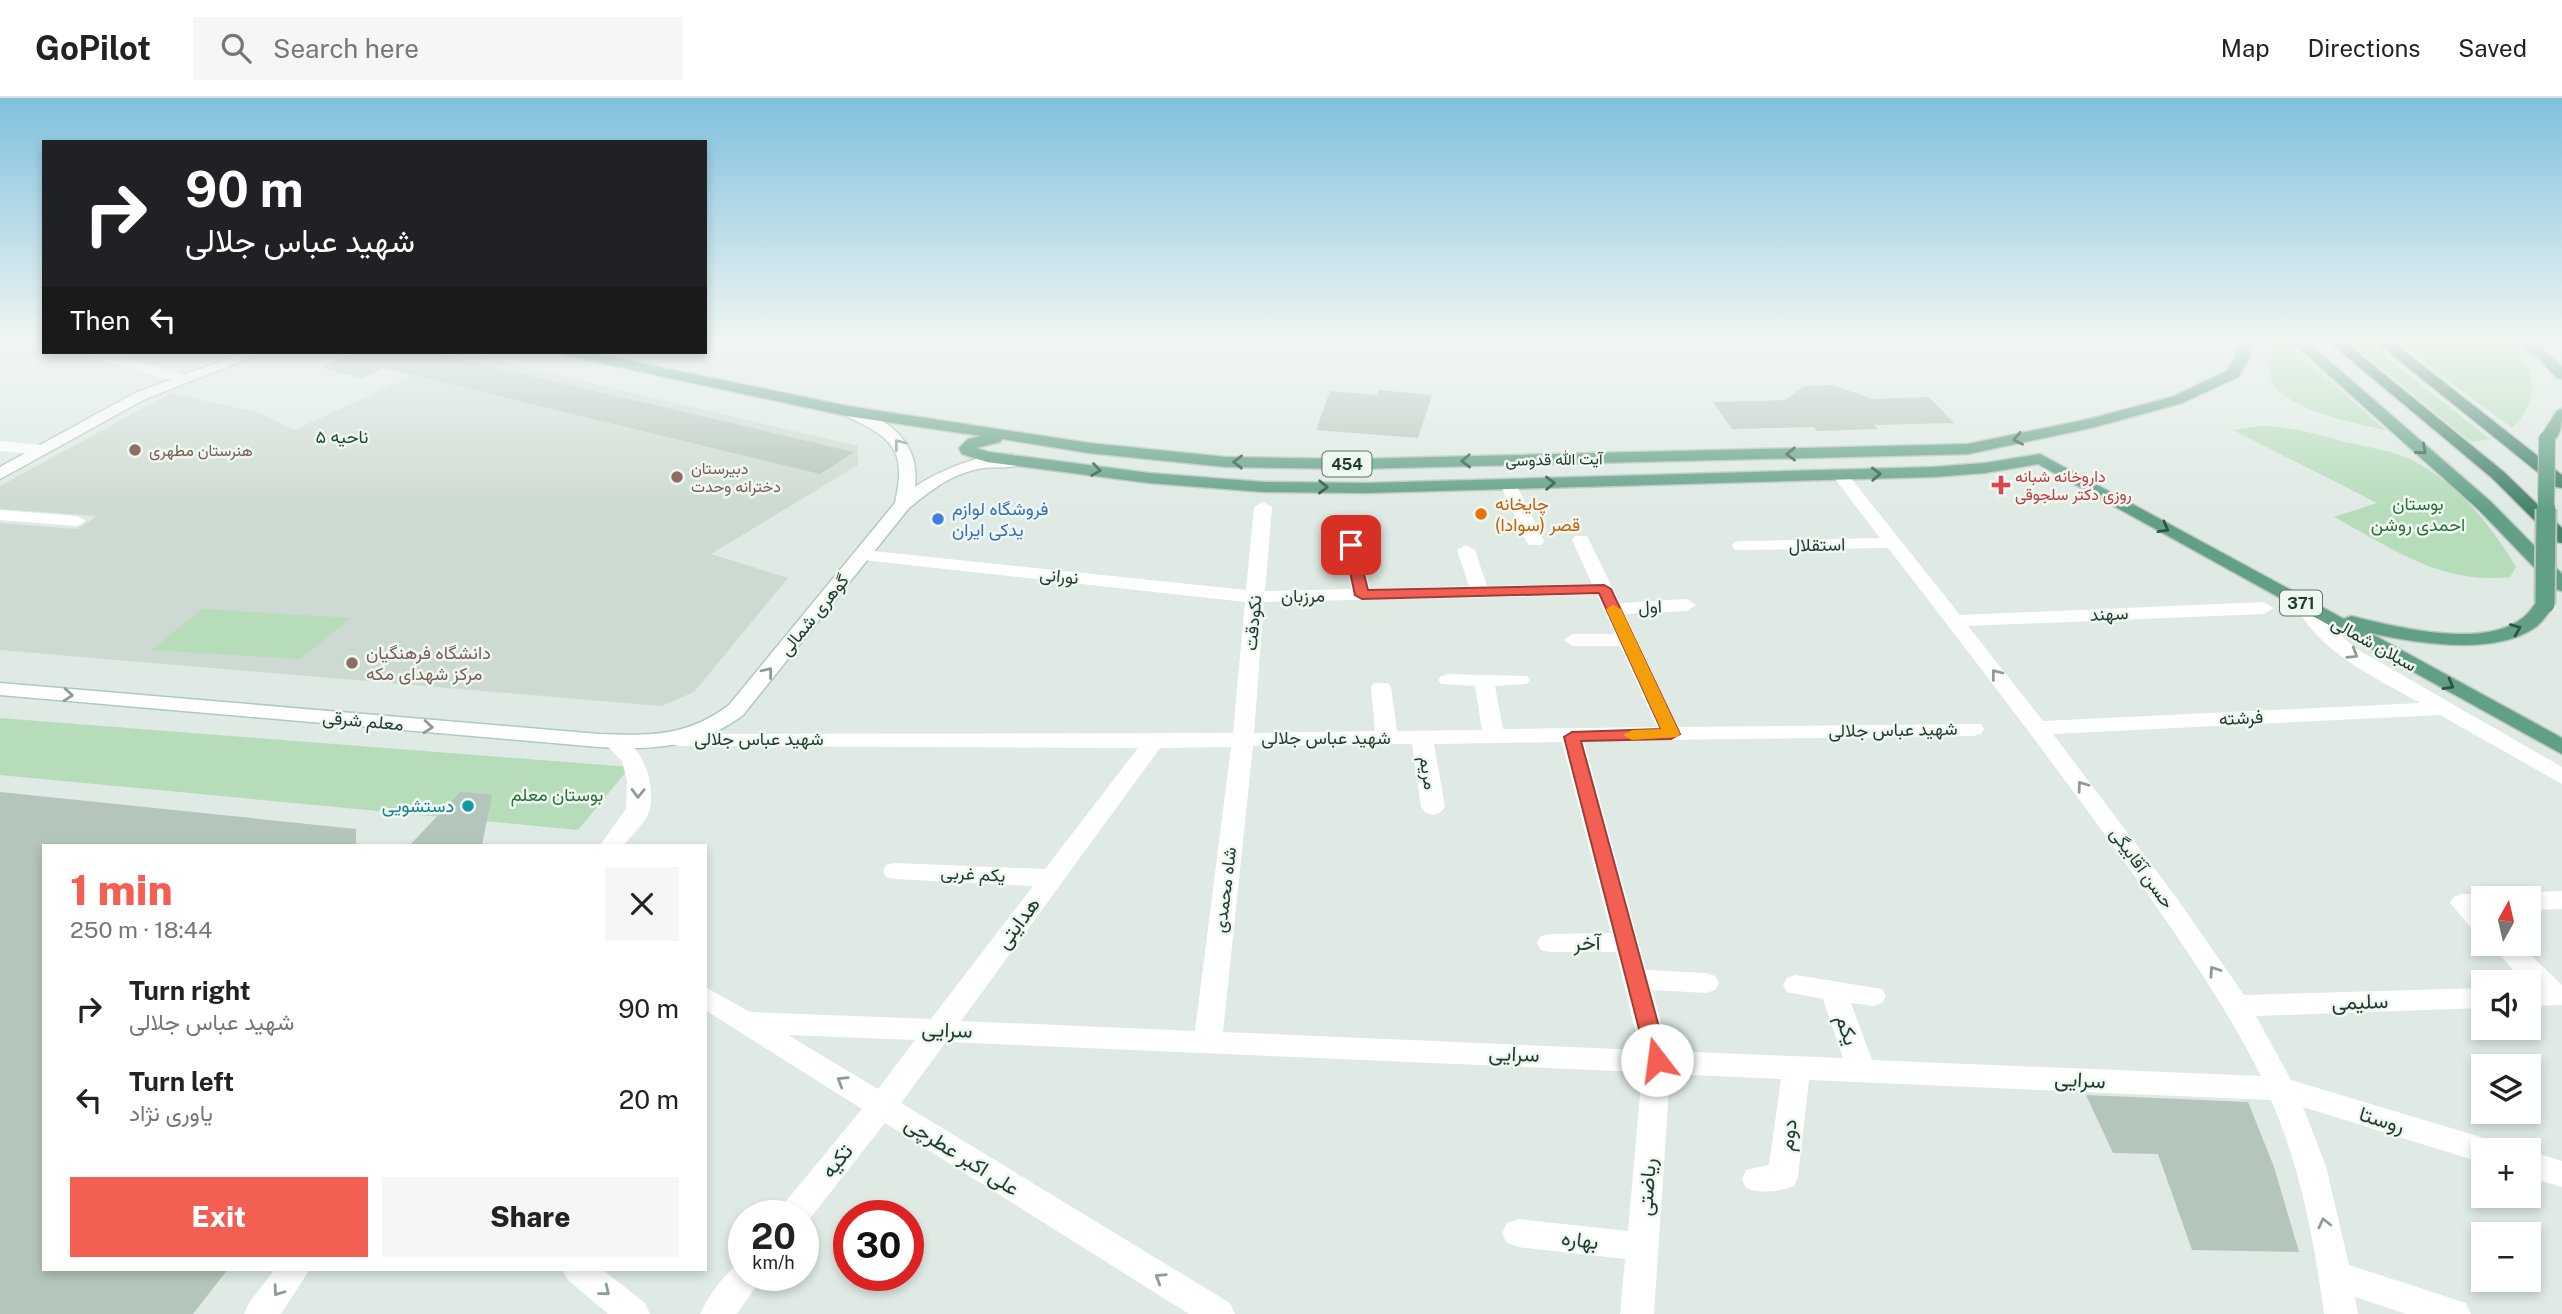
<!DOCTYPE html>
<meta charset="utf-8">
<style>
body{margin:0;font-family:"Public Sans",Vazirmatn,sans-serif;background:#f6f6f6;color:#222;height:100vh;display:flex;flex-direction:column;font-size:26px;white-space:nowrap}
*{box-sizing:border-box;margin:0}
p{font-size:23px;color:#767676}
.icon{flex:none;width:38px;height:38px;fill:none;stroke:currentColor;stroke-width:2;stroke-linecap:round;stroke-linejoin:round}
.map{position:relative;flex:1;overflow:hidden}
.drawer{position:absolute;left:42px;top:746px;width:665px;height:427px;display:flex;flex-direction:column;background:#fff;border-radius:0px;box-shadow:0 4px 10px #0003}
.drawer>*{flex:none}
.banner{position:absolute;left:42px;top:42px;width:665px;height:214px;border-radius:0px;box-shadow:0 4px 10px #0003;background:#202124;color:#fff;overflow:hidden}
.needle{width:46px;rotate:8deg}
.controls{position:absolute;left:2471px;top:788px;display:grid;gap:14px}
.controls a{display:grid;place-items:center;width:70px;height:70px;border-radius:0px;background:#fff;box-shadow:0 4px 10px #0003;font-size:35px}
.speed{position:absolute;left:728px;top:1102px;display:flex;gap:14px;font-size:35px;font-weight:700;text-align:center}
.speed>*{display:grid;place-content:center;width:91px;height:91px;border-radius:50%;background:#fff;box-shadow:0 4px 10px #0003;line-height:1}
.speed small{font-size:18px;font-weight:400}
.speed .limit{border:10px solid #d22;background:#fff;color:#111}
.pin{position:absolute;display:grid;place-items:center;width:60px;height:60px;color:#fff;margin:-30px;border-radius:14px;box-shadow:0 4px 10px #0006}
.me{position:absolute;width:77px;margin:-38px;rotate:345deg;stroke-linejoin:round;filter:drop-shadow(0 0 5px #0008)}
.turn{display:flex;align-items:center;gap:24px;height:147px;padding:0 28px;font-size:32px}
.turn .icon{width:91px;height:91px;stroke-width:2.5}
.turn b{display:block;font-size:49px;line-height:60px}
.then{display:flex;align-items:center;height:66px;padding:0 28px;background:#0003;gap:14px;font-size:26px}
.round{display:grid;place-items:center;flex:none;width:74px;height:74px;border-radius:0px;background:#f6f6f6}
.head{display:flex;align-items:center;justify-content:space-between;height:119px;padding:0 28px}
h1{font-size:42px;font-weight:800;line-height:52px;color:#f35f53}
.cta{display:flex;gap:14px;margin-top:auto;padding:14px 28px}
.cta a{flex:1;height:80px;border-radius:0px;background:#f35f53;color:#fff;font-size:28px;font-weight:800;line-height:80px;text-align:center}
.cta a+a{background:#f6f6f6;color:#222}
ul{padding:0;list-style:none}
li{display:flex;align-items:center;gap:21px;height:91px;padding:0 28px}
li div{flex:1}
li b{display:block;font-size:26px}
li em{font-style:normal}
header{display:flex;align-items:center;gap:42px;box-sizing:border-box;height:98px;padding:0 35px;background:#fff;border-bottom:2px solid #e0e0e0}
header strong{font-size:33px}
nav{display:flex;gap:38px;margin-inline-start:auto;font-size:24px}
.search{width:490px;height:63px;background:#f6f6f6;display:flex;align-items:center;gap:18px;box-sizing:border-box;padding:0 24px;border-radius:0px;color:#767676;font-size:26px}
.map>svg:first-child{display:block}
.built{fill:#cddad1}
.green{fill:#b6dcba}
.building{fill:#b4c5bb}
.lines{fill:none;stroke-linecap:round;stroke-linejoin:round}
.secondary-casing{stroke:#b1cabd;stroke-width:3}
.primary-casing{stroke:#bcc4c0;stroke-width:3}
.trunk-casing{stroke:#bcc4c0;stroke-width:3}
.minor{fill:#fff;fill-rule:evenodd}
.secondary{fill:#fff;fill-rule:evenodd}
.primary{fill:#62a086;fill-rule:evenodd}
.trunk{fill:#46836b;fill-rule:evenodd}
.primary-bridge-far1-casing{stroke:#bcc4c0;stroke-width:18;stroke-linecap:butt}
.primary-bridge-casing{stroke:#bcc4c0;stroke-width:23;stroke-linecap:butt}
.primary-bridge-far1{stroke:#62a086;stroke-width:16}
.primary-bridge{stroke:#62a086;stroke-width:19}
.oneway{stroke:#305444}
.oneway2{stroke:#8f9c96}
.route{fill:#f35f53;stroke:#9e3e36;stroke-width:2}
.slow{fill:#f59e0b}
.education-dot{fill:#8d6e63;stroke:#eff7f1;stroke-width:2.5}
.health-dot{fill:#e0444e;stroke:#eff7f1;stroke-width:2.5}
.food-dot{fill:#e8710a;stroke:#eff7f1;stroke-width:2.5}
.shop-dot{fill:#3f7fe0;stroke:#eff7f1;stroke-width:2.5}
.culture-dot{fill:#0f9aa8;stroke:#eff7f1;stroke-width:2.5}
.labels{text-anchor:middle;stroke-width:5;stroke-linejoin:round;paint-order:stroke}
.far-education-label{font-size:16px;fill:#785e54;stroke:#eff7f1;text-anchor:start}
.far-street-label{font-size:16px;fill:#1f3a2e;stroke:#eff7f1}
.shield{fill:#eff7f1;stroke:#5d7368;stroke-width:2}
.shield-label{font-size:16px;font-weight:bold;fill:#1f3a2e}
.far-health-label{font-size:16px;fill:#be3a42;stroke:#eff7f1;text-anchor:start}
.far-quarter-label{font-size:18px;fill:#1c4c38;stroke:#eff7f1}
.food-label{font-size:18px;fill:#c56008;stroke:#eff7f1;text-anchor:start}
.park-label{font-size:18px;fill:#297139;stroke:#eff7f1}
.shop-label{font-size:18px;fill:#366cbe;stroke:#eff7f1;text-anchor:start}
.street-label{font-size:18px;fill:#1f3a2e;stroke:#eff7f1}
.education-label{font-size:18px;fill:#785e54;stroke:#eff7f1;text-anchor:start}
.culture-label{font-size:18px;fill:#0d838f;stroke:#eff7f1;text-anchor:end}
.near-street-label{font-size:21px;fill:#1f3a2e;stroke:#eff7f1}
</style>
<header>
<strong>GoPilot</strong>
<div class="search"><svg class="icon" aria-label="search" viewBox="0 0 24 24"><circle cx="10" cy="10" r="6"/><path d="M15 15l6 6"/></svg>Search here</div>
<nav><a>Map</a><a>Directions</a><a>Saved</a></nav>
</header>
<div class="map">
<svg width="2562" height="1216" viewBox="0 0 2562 1216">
<rect width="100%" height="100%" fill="#deeae3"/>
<polygon class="built" points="463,255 858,348 858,367 711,456 788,480 694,594 662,608 0,552 0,425 77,431 97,418 0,411 0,388 171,295 260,315 294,332"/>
<g class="green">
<path d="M2276,242H2284L2385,332C2356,325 2281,312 2270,279C2266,266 2271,254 2276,242Z"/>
<polygon points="2347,242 2364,242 2490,341 2471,344"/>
<path d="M2394,242H2500C2538,261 2542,302 2512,330Z"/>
<path d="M2260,328C2290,328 2317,336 2345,344C2367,349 2392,352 2412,362C2456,384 2492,428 2516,469L2510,479C2441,487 2392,450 2334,419L2377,405L2233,332Z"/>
<polygon points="202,511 351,520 300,561 151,552"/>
<polygon points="0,620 630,669 578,732 0,677"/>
</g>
<g class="building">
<polygon points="355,254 428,254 854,354 820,376 384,270 361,280 321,270"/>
<polygon points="1832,287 1873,301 1929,299 1954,325 1874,327 1878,331 1817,333 1814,329 1732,331 1713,304 1785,302 1805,288"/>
<polygon points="1379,292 1432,297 1418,340 1316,332 1330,293 1377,297"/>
<polygon points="0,694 356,731 356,747 44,747 44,1171 228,1171 193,1216 0,1216"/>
<polygon points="460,694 492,697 482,747 410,747"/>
<polygon points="2086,997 2248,1004 2274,1069 2299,1154 2192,1152 2158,1056 2113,1055"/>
</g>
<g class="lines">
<g class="secondary-casing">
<g id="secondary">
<polygon points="246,254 265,254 145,301 0,381 0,369 135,295"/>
<path d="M847,308C887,319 921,344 915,389C935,374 1005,343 1026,363C1017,372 996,368 983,370C954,374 931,392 909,410L743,617C700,650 651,652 599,649L0,597V585L599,636C649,638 687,639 729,607L895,405C908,348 890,339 842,316L839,313Z"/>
</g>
</g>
<g class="primary-casing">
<g id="primary">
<path d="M2239,242H2253L2250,258L2238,279L2182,305L2091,330L1968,356L1355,371L1226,369L1089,355L1002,341L1000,344L976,350L989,354L1149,375L1264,384L1366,385L1933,369L1985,365L2040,356L2344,521L2351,518C2396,529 2485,552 2524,519C2530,514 2534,507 2538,502H2552L2554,506C2550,513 2544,522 2537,528C2496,559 2416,545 2370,535L2562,640V656L2038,366L1985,375L1933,379L1366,395L1264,394L1149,385L987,364L962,356L959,350L968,341L981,338L847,318L568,258L561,254H587L847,308L1089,345L1226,359L1355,361L1968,346L2089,321L2172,299L2227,273L2236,258Z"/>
<polygon points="2290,242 2305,242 2491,404 2562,476 2562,493 2555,491 2479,412"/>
<path d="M2510,242C2534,242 2546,252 2562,269V281L2557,280L2537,259Z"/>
<path d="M2562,311C2562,324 2562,342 2547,346L2541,344L2539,341L2557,313Z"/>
</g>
</g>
<g class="trunk-casing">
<g id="trunk">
<polygon points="2327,242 2342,242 2504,374 2562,430 2562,445 2556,444 2492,380"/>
<polygon points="2374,242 2390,242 2562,377 2562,390 2556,389"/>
</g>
</g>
<g class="minor">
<polygon points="81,254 103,254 188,278 190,281 183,285 83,257"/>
<polygon points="0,343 41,347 49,352 41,357 0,353"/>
<path d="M1840,372L1846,374L1960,517L2264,504L2274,510L2264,516L1968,528L2043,623L2420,605C2375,579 2321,556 2296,508L2306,502L2313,504L2326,524L2355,550L2562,669V686L2440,617L2053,636L2176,799L2244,897L2483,890V910L2256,918L2291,982L2494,1043L2498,1052H2483V1065L2303,1009L2326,1068L2349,1167L2466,1205L2471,1216H2407L2355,1199L2358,1216H2324C2314,1143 2301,1071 2271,1002L1809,982L1798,1079L1794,1088C1778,1094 1762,1096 1746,1090L1742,1081L1746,1072L1769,1067L1781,981L1670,976L1654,1216H1620L1625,1161L1518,1149L1507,1145L1502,1135L1507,1125L1518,1121L1628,1133L1642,974L946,944L901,1005L1230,1205L1235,1216H1189L885,1025L804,1128L803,1118H778L782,1108L862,1011L705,912V889L750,914L931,921L1033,788L895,781L886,779L883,773L886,767L895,765L1045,771L1138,650L679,648L671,646L668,641L671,636L1233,635L1245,504L863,462L854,457L863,452L1246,492L1254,409L1263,404L1272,409L1265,493L1351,491L1342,447L1351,442L1360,447L1370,491L1469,488L1457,452L1466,447L1475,452L1487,488L1592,486L1572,442L1575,438H1587L1620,505L1687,501L1696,507L1687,513L1625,516L1678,629L1981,626L1984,631L1981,636L1973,638L1584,643L1646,872L1706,875L1715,878L1719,885L1715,892L1706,895L1652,892L1669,953L1843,960L1823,901L1787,894L1783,887L1787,880L1796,877L1882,891L1886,898L1882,905L1873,908L1851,905L1872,962L2261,978C2217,891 2160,813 2103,734C2033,638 1961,544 1888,450L1735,452L1732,448L1735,444L1741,443L1880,440L1832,377ZM1597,497L1615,536H1573L1563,542L1573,548H1620L1657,629L1503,631L1495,588L1527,586L1530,582L1527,578L1448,576L1441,578L1438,582L1441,586L1475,588L1482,632L1397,633L1391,589L1388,585H1374L1371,589L1375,633L1254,635L1264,504ZM1562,644L1611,835L1550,836L1541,838L1537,845L1541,852L1550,854H1616L1640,952L1223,934L1253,648L1412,646L1421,709L1425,714L1433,717L1441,714L1445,709L1434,646ZM1231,649L1195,933L961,923L1160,650ZM788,937L915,942L878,991Z"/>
<polygon points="1508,381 1516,386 1544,443 1541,447 1529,447 1526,443 1500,386"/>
<polygon points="0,412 77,418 86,423 77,428 0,422"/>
<path d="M614,637C643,645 655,684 650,711C647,723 632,737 624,747H600L626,711L627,683L622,663L603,644L606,639Z"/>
<polygon points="2562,793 2562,811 2529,812 2529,800 2518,800 2529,794"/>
<polygon points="2462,796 2483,796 2492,800 2483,800 2483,835 2474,833 2450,805 2453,799"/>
<polygon points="2489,845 2518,845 2562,887 2562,907 2529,908 2529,884 2524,884"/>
<polygon points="2529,1053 2562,1063 2562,1089 2529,1079"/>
<path d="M744,1164V1178H763L737,1216H700C708,1199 726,1171 744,1164Z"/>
<polygon points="275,1171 310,1171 281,1216 244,1216 249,1205"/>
<polygon points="562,1171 602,1171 645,1205 650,1216 608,1216 567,1181"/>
</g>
<use href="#secondary" class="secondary"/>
<use href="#primary" class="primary"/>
<use href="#trunk" class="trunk"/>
<g class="primary-bridge-far1-casing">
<polyline id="primary-bridge-far1" points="2546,413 2547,341"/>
</g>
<g class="primary-bridge-casing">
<polyline id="primary-bridge" points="2545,506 2546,411"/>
</g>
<use href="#primary-bridge-far1" class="primary-bridge-far1"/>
<use href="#primary-bridge" class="primary-bridge"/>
</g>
<defs><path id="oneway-chevron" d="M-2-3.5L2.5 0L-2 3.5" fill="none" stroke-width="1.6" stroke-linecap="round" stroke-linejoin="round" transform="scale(1.75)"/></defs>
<g class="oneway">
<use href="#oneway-chevron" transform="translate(2018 341) rotate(168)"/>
<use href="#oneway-chevron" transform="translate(2422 352) rotate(41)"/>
<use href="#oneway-chevron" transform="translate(1791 356) rotate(179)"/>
<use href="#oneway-chevron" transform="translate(1466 363) rotate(178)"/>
<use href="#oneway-chevron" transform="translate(1238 364) rotate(-179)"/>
<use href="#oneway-chevron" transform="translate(1096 372) rotate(8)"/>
<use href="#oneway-chevron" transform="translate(1876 376) rotate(-2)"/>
<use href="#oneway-chevron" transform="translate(1550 385) rotate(-2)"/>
<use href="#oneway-chevron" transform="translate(1323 389) rotate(1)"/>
<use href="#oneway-chevron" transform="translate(2164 430) rotate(29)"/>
<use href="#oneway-chevron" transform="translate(2516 531) rotate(-22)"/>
<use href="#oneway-chevron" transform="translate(2449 587) rotate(29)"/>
</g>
<g class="oneway2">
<use href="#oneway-chevron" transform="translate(899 346) rotate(-128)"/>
<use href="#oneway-chevron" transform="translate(2353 556) rotate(32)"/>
<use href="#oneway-chevron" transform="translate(768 574) rotate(-51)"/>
<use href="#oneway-chevron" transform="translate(1996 576) rotate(-128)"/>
<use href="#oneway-chevron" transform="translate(68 597) rotate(5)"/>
<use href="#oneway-chevron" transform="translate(428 629) rotate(5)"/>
<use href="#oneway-chevron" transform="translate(2082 688) rotate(-126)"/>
<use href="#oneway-chevron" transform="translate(638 695) rotate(91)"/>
<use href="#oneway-chevron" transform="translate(2214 873) rotate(-124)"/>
<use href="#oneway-chevron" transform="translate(842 983) rotate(-148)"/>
<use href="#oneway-chevron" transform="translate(2324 1125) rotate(-103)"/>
<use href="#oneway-chevron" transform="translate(1160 1180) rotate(-148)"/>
<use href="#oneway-chevron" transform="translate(278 1193) rotate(126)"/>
<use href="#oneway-chevron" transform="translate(605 1193) rotate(39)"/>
</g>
<linearGradient id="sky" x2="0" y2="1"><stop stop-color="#80c0de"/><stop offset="0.59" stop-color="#f0f6f2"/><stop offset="1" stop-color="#f0f6f2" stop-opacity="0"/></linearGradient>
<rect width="2562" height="412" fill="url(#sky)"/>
<polygon class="route" points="1351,443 1357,447 1368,492 1604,487 1611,491 1680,636 1671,641 1581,643 1668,962 1665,968 1657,971 1650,968 1647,962 1564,639 1572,634 1661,631 1599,495 1362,501 1355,497 1344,447"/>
<polygon class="slow" points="1613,507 1621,511 1680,636 1677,639 1632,642 1623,637 1632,632 1661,631 1606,511"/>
<g class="education-dot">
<circle cx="135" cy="352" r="7"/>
<circle cx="677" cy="379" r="7"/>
<circle cx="352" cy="565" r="7"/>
</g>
<path class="health-dot" d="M1997.5 376.5h7v7h7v7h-7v7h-7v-7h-7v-7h7z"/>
<circle class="food-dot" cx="1481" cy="416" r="7"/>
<circle class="shop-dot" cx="938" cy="421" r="7"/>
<circle class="culture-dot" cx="468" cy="708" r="7"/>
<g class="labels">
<g class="far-education-label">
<text x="149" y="358">هنرستان مطهری</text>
<text x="691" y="376">دبیرستان<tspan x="691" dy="18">دخترانه وحدت</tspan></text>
</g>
<g class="far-street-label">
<text transform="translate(1554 361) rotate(-1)" y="6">آیت الله قدوسی</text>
</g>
<g class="shield">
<rect x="1322.5" y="353.5" width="49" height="25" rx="5"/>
<rect x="2280" y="492.5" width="42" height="25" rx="5"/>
</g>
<g class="shield-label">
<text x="1347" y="372">454</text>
<text x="2301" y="511">371</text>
</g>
<g class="far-health-label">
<text x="2015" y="384">داروخانه شبانه<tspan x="2015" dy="18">روزی دکتر سلجوقی</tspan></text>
</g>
<g class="far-quarter-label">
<text x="342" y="345">ناحیه ۵</text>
</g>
<g class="food-label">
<text x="1495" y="412">چایخانه<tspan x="1495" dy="21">قصر (سوادا)</tspan></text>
</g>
<g class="park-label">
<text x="2418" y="412">بوستان<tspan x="2418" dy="21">احمدی روشن</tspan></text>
<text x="557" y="703">بوستان معلم</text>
</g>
<g class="shop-label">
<text x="952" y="417">فروشگاه لوازم<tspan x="952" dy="21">یدکی ایران</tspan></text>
</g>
<g class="street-label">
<text transform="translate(1817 447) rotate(-1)" y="6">استقلال</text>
<text transform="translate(1059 478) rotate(6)" y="6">نورانی</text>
<text transform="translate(1303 498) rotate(-1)" y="6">مرزبان</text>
<text transform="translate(1650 509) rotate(-3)" y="6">اول</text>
<text transform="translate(2109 516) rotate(-3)" y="6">سهند</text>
<text transform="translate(814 517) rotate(-51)" y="6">گوهری شمالی</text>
<text transform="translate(1253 525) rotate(-85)" y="6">نکودقت</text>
<text transform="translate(2374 546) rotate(29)" y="6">سبلان شمالی</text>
<text transform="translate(2241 620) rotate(-3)" y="6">فرشته</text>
<text transform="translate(363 623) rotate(5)" y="6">معلم شرقی</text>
<text transform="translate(1893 632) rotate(-1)" y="6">شهید عباس جلالی</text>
<text x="1326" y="646">شهید عباس جلالی</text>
<text x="759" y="647">شهید عباس جلالی</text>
<text transform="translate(1428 675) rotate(81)" y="6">مریم</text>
<text transform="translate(2142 770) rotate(54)" y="6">حسن آقابیگی</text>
<text transform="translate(973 776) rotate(3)" y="6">یکم غربی</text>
<text transform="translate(1225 792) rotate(-83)" y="6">شاه محمدی</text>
</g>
<g class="education-label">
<text x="366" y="561">دانشگاه فرهنگیان<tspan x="366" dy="21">مرکز شهدای مکه</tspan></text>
</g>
<g class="culture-label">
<text x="454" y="714">دستشویی</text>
</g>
<g class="near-street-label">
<text transform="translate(1018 825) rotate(-53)" y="7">هدایتی</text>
<text transform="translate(1587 845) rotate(-1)" y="7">آخر</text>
<text transform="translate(2360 904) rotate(-2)" y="7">سلیمی</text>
<text transform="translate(947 932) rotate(2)" y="7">سرایی</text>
<text transform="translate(1847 932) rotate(71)" y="7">یکم</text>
<text transform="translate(1514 956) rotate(2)" y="7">سرایی</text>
<text transform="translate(2080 982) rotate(3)" y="7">سرایی</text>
<text transform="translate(2382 1022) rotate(17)" y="7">روستا</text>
<text transform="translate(1788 1037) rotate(-83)" y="7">دوم</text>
<text transform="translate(962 1058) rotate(32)" y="7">علی اکبر عطرچی</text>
<text transform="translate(837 1063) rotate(-51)" y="7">تکیه</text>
<text transform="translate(1647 1089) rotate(-86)" y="7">ریاضتی</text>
<text transform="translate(1580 1142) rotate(7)" y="7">بهاره</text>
</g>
</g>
</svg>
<div class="controls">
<a><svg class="needle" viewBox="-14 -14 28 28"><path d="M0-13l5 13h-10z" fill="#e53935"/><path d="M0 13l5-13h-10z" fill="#767676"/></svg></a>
<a><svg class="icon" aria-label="sound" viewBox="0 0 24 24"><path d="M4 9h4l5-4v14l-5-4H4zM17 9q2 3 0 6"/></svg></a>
<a><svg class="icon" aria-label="layers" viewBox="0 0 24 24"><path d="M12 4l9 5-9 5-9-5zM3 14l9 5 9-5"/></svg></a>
<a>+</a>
<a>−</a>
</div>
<div class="speed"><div>20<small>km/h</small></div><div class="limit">30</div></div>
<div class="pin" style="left:1351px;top:447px;background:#d93025"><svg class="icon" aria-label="arrive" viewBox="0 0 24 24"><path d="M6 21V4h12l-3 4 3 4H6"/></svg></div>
<svg class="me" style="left:1657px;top:962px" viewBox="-20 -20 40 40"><circle r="19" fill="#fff"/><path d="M0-13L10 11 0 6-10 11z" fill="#f35f53"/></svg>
<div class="banner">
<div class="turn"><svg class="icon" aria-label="right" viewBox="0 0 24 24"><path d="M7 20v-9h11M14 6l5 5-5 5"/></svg><div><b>90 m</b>شهید عباس جلالی</div></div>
<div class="then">Then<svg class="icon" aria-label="left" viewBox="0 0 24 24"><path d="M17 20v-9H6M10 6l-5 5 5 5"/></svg></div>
</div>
<section class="drawer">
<div class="head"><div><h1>1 min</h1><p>250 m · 18:44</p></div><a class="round"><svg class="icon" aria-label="close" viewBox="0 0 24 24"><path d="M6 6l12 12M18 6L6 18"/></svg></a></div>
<ul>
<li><svg class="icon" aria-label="right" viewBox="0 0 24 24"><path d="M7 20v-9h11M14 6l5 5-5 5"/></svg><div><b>Turn right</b><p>شهید عباس جلالی</p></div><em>90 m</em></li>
<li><svg class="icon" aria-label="left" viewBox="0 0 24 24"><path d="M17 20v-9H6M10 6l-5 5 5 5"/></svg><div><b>Turn left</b><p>یاوری نژاد</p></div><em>20 m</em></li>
</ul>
<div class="cta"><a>Exit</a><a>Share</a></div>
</section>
</div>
